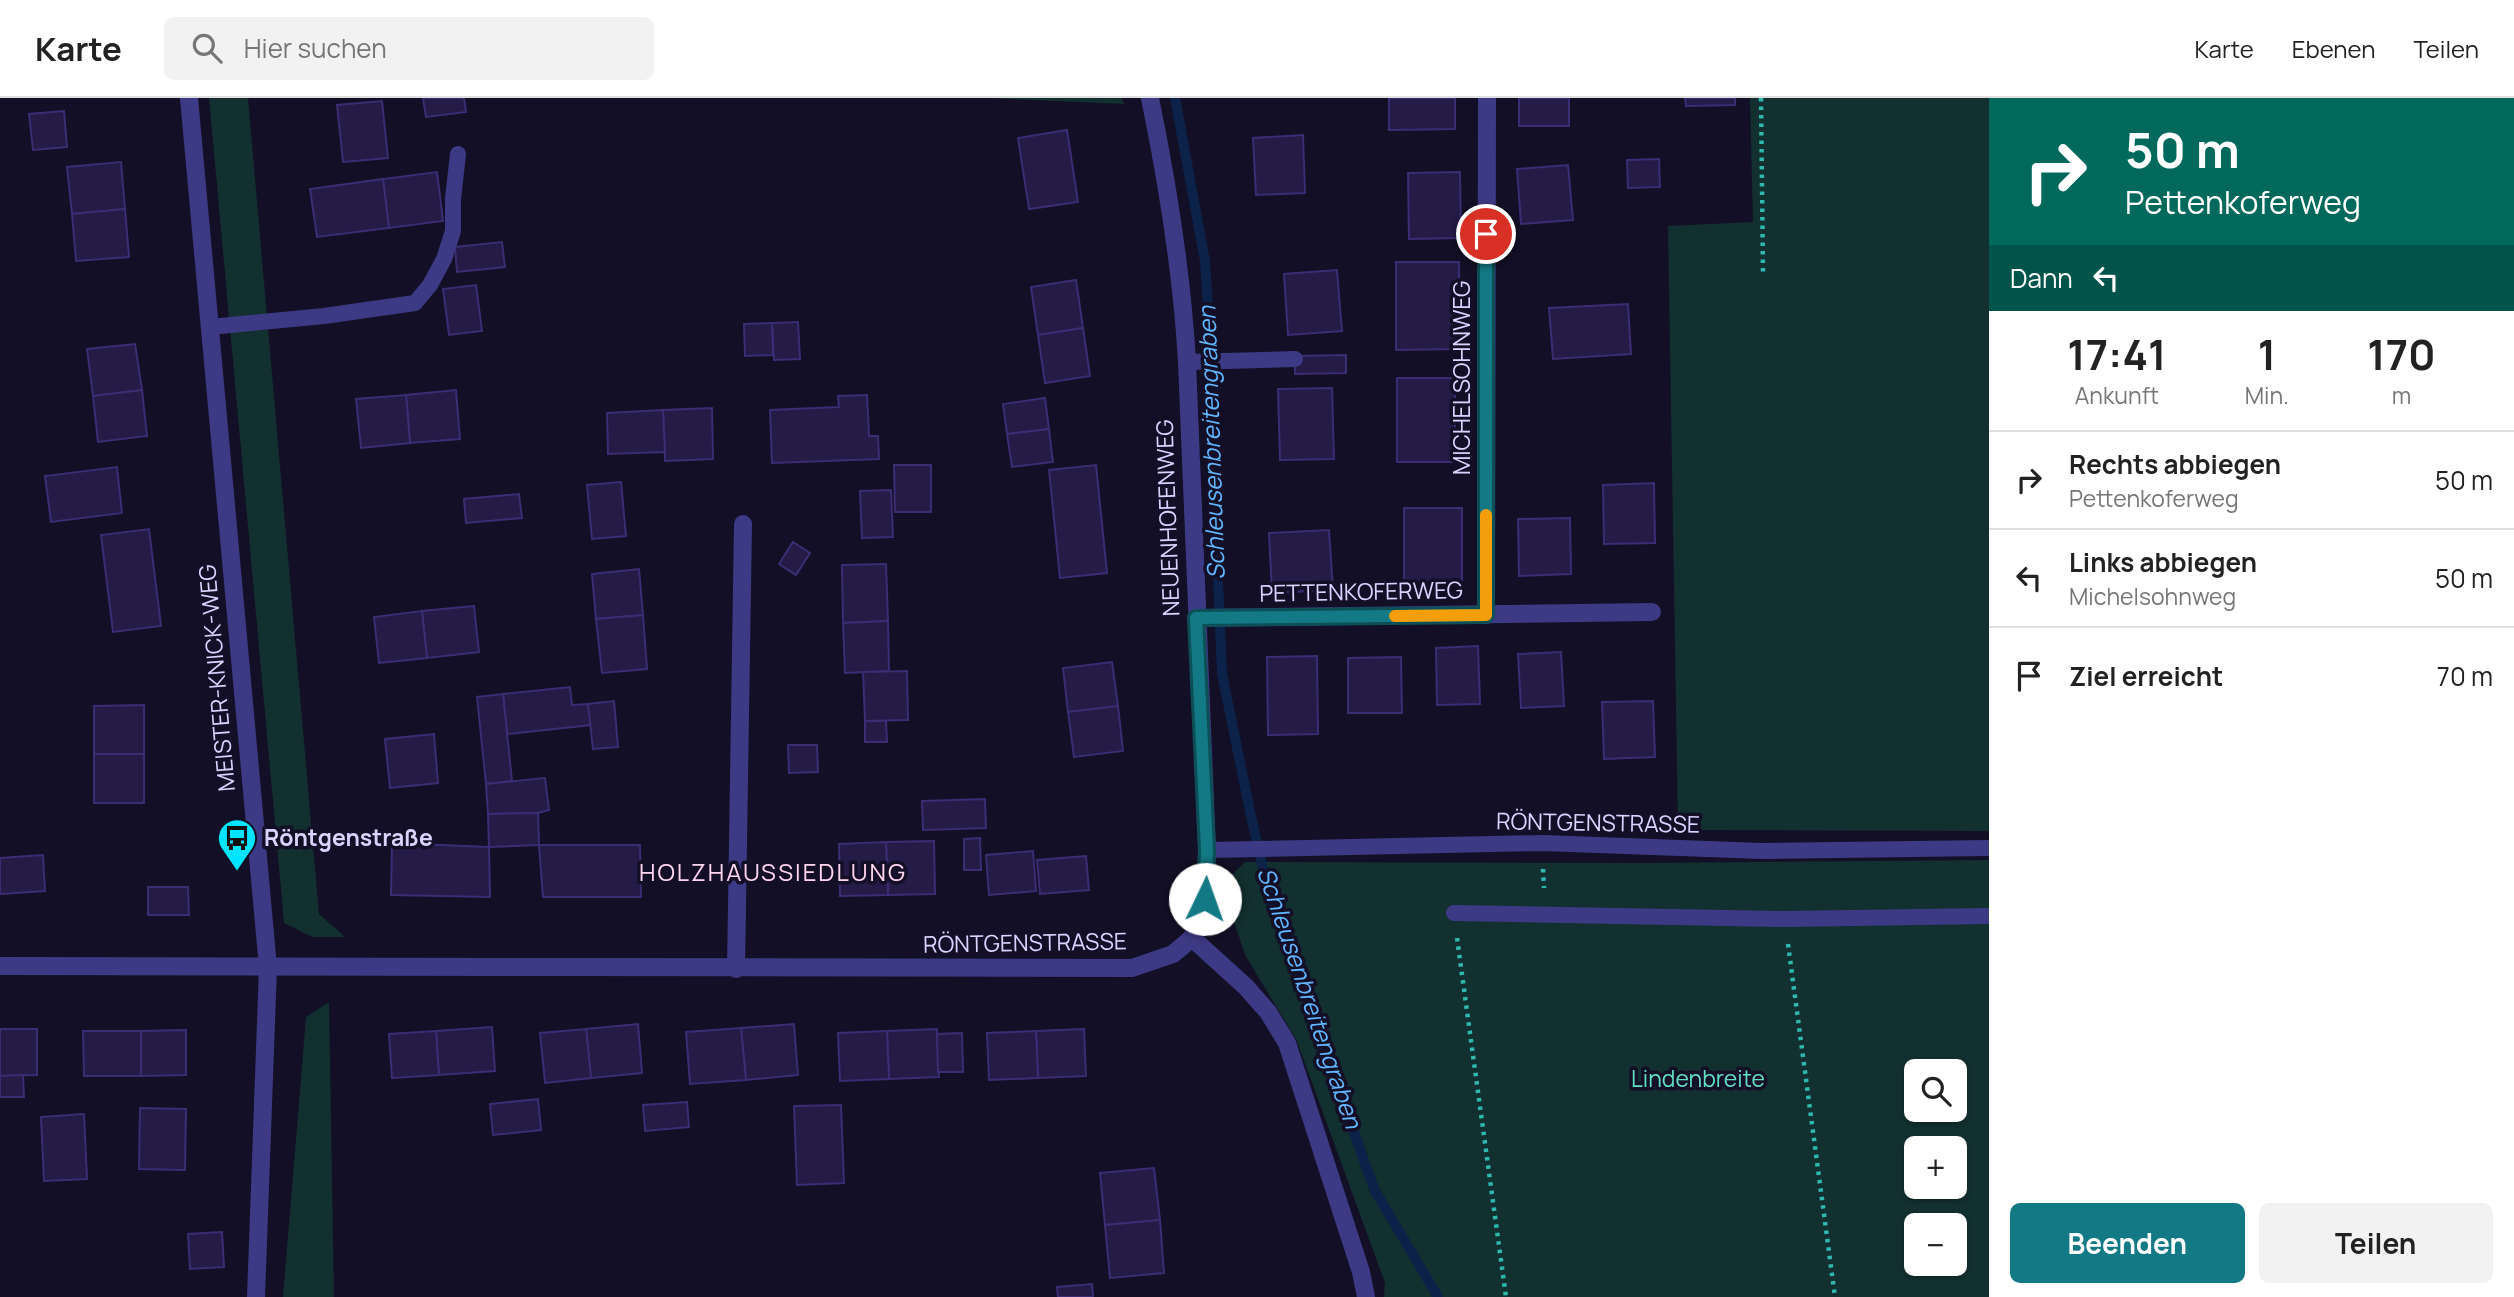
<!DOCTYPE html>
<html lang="de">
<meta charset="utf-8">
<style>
body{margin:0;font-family:Manrope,sans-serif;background:#f2f2f2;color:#222;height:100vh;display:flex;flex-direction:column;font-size:26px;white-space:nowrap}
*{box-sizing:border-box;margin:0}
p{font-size:23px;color:#767676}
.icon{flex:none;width:38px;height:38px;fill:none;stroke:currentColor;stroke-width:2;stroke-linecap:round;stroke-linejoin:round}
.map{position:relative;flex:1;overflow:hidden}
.details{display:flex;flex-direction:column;background:#fff;width:525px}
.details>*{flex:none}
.hud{background:#00695c;color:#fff;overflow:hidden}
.buttons{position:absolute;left:1904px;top:961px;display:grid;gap:14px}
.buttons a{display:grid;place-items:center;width:63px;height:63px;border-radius:10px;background:#fff;box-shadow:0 2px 5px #0004;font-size:35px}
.pin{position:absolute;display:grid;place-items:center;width:60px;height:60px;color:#fff;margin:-30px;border:4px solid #fff;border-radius:50%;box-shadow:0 2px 7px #0007}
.me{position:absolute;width:77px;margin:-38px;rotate:3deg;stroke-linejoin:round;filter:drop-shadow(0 0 5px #0008)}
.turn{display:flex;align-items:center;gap:24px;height:147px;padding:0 21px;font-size:32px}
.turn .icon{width:91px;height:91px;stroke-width:2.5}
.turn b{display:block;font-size:49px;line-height:60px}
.then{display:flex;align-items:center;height:66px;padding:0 21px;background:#0003;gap:14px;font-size:26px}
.eta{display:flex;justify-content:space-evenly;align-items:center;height:119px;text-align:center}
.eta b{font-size:42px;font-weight:700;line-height:49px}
.cta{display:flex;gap:14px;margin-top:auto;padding:14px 21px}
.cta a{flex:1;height:80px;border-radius:10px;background:#137a85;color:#fff;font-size:28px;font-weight:700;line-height:80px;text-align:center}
.cta a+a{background:#f2f2f2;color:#222}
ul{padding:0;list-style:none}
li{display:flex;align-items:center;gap:21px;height:98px;padding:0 21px;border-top:2px solid #e0e0e0}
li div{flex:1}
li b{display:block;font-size:26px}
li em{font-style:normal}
header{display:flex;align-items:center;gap:42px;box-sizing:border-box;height:98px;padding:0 35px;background:#fff;border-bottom:2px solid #e0e0e0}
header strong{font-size:33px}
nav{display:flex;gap:38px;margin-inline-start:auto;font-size:24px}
.search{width:490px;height:63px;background:#f2f2f2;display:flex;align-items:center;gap:18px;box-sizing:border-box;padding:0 24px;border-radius:10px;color:#767676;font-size:26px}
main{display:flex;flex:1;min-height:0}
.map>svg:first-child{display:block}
.green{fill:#12302f;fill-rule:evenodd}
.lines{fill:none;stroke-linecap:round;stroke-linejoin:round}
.stream{stroke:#0c2248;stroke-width:10}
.building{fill:#241b47;stroke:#3b2d73;stroke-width:2}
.path{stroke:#2fb8b0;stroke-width:4.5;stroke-dasharray:3.5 5;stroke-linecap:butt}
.service{stroke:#3d3a85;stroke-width:16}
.minor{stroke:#3d3a85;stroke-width:18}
.route-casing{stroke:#0c4f56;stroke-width:18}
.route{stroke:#137a85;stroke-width:12}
.slow{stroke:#f59e0b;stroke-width:12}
.labels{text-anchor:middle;stroke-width:7;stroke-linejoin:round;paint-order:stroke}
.street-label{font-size:23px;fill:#d9d4ff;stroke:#130f26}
.poi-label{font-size:23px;font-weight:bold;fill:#d9d4ff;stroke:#130f26;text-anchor:start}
.park-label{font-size:23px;fill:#5fe0c0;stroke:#130f26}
.water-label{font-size:24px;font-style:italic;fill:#62b6ff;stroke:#130f26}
.neighbourhood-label{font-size:24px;letter-spacing:2px;fill:#ffd6f0;stroke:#130f26}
</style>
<header>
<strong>Karte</strong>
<div class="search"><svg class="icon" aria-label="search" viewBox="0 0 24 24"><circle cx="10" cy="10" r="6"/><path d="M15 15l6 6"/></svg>Hier suchen</div>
<nav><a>Karte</a><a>Ebenen</a><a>Teilen</a></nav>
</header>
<main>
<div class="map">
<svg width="1989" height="1199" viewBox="0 0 1989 1199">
<rect width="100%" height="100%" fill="#130f26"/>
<g class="green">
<polygon points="209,0 248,0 319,816 345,839 312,839 284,825"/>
<polygon points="988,0 1122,0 1124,6"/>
<polygon points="1750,0 1989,0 1989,733 1678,732 1668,128 1753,124"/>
<path d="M1989,762V1199H1384L1385,1185L1296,941L1245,857L1222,787L1245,764L1646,765ZM1916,973H1955V1012H1916ZM1916,1050H1955V1088H1916ZM1916,1127H1955V1166H1916Z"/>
<polygon points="329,904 334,1199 283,1199 306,919"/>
</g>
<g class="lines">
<polyline class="stream" points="1175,0 1205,163 1213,295 1214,388 1222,576 1252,723 1266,783 1374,1091 1438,1199"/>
</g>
<g class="building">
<polygon points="423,0 464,0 466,14 426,19"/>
<polygon points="1389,0 1455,0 1455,31 1389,32"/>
<rect x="1519" y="0" width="50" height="28"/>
<polygon points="1685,0 1735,0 1735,7 1686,8"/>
<polygon points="382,3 388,60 343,64 337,7"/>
<polygon points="64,13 67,49 33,52 29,16"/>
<polygon points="1067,32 1078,104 1029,111 1018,40"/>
<polygon points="1303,37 1305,95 1256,97 1253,40"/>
<polygon points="1659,61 1660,89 1628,90 1627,62"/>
<polygon points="121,64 125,111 72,116 67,69"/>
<polygon points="1568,67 1573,122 1521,126 1517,71"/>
<polygon points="437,74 443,123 389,130 383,81"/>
<polygon points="1460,74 1461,140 1409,141 1408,75"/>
<polygon points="383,81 389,130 317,139 310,91"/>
<polygon points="125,111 129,159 76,163 72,116"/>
<polygon points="502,144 505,169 457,174 455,149"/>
<polygon points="1396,164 1459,164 1459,251 1396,252"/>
<polygon points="1337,172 1342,233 1288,237 1284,176"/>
<polygon points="1076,182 1083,230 1038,237 1031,189"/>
<polygon points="476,187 482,233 449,237 443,191"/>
<polygon points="1628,206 1631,256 1553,261 1549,210"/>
<polygon points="798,224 800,261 774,262 772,225"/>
<polygon points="772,225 773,257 745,258 744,226"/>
<polygon points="1083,230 1090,278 1045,285 1038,237"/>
<polygon points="135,246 142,292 93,298 87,251"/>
<polygon points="1346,257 1346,275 1295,276 1295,258"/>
<rect x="1397" y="280" width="58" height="84"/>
<polygon points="1332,290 1334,361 1280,362 1278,291"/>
<polygon points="142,292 147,338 98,344 93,298"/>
<polygon points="456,292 460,341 410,345 406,297"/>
<polygon points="406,297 410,345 361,350 356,301"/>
<polygon points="867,297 869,338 878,338 879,361 772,365 770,312 839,309 838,298"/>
<polygon points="1045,300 1049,331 1007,336 1003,306"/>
<polygon points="712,310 713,361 665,363 663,312"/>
<polygon points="663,312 665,354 608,356 607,315"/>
<polygon points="1049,331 1053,364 1012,369 1007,336"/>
<polygon points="894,367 931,367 931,414 895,414"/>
<polygon points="1096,367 1107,475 1060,480 1049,372"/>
<polygon points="117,369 122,415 51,424 45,378"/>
<polygon points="621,384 626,438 592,441 587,387"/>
<polygon points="1654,385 1655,445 1604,446 1603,387"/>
<polygon points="891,392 893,439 862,440 860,393"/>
<polygon points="519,396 522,420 466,425 464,401"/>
<polygon points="1404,410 1462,410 1462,487 1404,488"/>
<polygon points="1570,420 1571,476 1519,478 1518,421"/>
<polygon points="149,431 161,528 113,534 101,437"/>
<polygon points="1329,432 1333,492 1272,495 1269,435"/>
<polygon points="793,444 810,455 796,477 779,466"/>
<polygon points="886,466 888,523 843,525 842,467"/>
<polygon points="639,471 643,517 596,521 592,476"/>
<polygon points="474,508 479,554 427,560 422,513"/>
<polygon points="422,513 427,560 379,565 374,519"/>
<polygon points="643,517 647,571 602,575 596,521"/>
<polygon points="888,523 889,573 845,575 843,525"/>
<polygon points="1478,548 1480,606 1437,607 1436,550"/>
<polygon points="1561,554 1564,608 1521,610 1518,556"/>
<polygon points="1317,558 1318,636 1268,637 1267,559"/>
<polygon points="1401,559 1402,615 1348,615 1348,560"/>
<polygon points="1112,564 1118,608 1068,614 1063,570"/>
<polygon points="907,573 908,622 865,623 863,574"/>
<polygon points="570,589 572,607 588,606 591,627 507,636 503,596"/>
<polygon points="503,596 512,683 486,686 477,599"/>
<polygon points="614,603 618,649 593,651 588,606"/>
<polygon points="1653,603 1655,659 1604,661 1602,604"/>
<polygon points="144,607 144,656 94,656 94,608"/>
<polygon points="1118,608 1123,653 1074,659 1068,614"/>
<polygon points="865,623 886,623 887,644 865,644"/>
<polygon points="434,636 438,685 390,690 385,641"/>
<polygon points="788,647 817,647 818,674 789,675"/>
<rect x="94" y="656" width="50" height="49"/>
<polygon points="545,680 549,712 538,715 488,716 486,686"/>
<polygon points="985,701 986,730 923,732 922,703"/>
<polygon points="538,715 539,747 489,749 488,716"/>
<polygon points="980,740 981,772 964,772 964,741"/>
<polygon points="934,743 935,796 888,797 886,744"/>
<polygon points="886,744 888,797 840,798 839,746"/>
<polygon points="392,745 489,749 490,799 391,797"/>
<polygon points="539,747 640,747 641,799 543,799"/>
<polygon points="1033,753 1036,793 989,797 986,757"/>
<polygon points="43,757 45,793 0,796 0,760"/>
<polygon points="1086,758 1089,792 1040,796 1037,762"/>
<polygon points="148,789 188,789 189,817 148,817"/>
<polygon points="638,926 642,975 591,980 586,931"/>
<polygon points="794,926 798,977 746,982 741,930"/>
<polygon points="492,929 495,973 439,977 436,933"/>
<polygon points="741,930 746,982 690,986 686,934"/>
<polygon points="0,931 37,931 37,977 0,978"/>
<polygon points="586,931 591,980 545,985 540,935"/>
<polygon points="937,931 939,979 889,981 887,933"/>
<polygon points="1084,931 1086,978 1038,980 1036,933"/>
<polygon points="186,932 186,977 141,978 141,933"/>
<polygon points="83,933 141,933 141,978 84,978"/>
<polygon points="436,933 439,977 392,980 389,936"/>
<polygon points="887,933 889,981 840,983 838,935"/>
<polygon points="1036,933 1038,980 989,982 987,935"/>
<polygon points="962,935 963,974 938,974 937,936"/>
<polygon points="23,977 24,999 0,999 0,978"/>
<polygon points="538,1001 541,1032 493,1037 490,1006"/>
<polygon points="687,1004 689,1029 645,1033 643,1007"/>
<polygon points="841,1007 844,1085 797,1087 794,1008"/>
<polygon points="140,1010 186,1011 185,1072 139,1071"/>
<polygon points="84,1016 87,1081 44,1083 41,1019"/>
<polygon points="1154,1070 1160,1122 1105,1127 1100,1075"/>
<polygon points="1160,1122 1164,1175 1110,1180 1105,1127"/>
<polygon points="222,1134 224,1169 190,1171 188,1136"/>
<polygon points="1092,1186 1093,1199 1058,1199 1057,1189"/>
</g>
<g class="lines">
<g class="path">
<polyline points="1761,0 1763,174"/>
<polyline points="1543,771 1544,790"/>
<polyline points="1457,840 1506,1199"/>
<polyline points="1788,846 1835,1199"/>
</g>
<g class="service">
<polyline points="210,229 324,218 415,205 430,187 444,161 453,133 453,101 458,56"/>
<polyline points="1187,264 1295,261"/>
<polyline points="1207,752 1543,745 1762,753 1989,750"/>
<polyline points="1454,815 1785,821 1989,818"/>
</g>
<g class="minor">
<polyline points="189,0 268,869 256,1199"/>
<path d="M1150,0C1168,88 1182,174 1187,264L1207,752L1205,801L1192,840"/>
<polyline points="1486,517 1487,0"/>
<polyline points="1196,520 1652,514"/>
<polyline points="1192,840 1246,889 1268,914 1287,945 1361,1174 1366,1199"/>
<polyline points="0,868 1132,870 1173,856 1192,840"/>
<polyline points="736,871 743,426"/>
</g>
</g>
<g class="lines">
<g class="route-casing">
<polyline id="route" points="1205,801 1207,752 1196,520 1486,517 1486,136"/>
</g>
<use href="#route" class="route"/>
<polyline class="slow" points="1395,518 1486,517 1486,417"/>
</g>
<defs>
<g id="bus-pin" transform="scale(2.0125)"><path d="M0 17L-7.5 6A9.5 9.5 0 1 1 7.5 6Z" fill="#00e5ff" stroke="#130f26"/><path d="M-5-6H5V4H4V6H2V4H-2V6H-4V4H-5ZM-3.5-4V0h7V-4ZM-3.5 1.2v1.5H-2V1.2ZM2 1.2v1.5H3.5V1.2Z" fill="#111"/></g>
</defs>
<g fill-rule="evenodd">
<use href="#bus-pin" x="237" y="740"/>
</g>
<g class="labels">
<g class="street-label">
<text transform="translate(1462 280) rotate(-90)" y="8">MICHELSOHNWEG</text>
<text transform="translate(1168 420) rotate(-92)" y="8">NEUENHOFENWEG</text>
<text transform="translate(1361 494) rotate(-1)" y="8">PETTENKOFERWEG</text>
<text transform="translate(217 580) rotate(-95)" y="8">MEISTER-KNICK-WEG</text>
<text transform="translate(1598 725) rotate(1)" y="8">RÖNTGENSTRASSE</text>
<text transform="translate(1025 845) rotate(-1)" y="8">RÖNTGENSTRASSE</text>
</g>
<g class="poi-label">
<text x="264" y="748">Röntgenstraße</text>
</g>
<g class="park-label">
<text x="1698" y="989">Lindenbreite</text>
</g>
<g class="water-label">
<text transform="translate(1212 345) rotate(-92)" y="8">Schleusenbreitengraben</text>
<text transform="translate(1309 900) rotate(71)" y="8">Schleusenbreitengraben</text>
</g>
<g class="neighbourhood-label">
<text x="773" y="783">HOLZHAUSSIEDLUNG</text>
</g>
</g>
</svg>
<div class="buttons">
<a><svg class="icon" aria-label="search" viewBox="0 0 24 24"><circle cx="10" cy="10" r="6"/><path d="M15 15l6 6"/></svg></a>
<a>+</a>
<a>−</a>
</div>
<div class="pin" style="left:1486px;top:136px;background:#d93025"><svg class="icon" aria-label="arrive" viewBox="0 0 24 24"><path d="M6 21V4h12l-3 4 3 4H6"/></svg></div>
<svg class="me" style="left:1205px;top:801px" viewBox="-20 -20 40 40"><circle r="19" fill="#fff"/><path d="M0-13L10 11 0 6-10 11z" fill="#137a85"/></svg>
</div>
<section class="details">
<div class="hud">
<div class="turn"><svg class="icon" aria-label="right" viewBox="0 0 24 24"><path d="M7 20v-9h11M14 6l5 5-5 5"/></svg><div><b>50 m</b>Pettenkoferweg</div></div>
<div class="then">Dann<svg class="icon" aria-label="left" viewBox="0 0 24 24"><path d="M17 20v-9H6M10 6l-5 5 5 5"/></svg></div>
</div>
<div class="eta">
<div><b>17:41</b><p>Ankunft</p></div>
<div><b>1</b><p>Min.</p></div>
<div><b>170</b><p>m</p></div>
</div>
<ul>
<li><svg class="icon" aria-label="right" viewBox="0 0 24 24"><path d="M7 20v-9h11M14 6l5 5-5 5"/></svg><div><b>Rechts abbiegen</b><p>Pettenkoferweg</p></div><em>50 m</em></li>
<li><svg class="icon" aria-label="left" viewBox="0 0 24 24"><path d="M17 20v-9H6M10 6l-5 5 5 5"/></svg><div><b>Links abbiegen</b><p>Michelsohnweg</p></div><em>50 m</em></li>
<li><svg class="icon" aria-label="arrive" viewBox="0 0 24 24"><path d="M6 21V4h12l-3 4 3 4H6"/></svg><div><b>Ziel erreicht</b></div><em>70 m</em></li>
</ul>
<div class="cta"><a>Beenden</a><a>Teilen</a></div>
</section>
</main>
